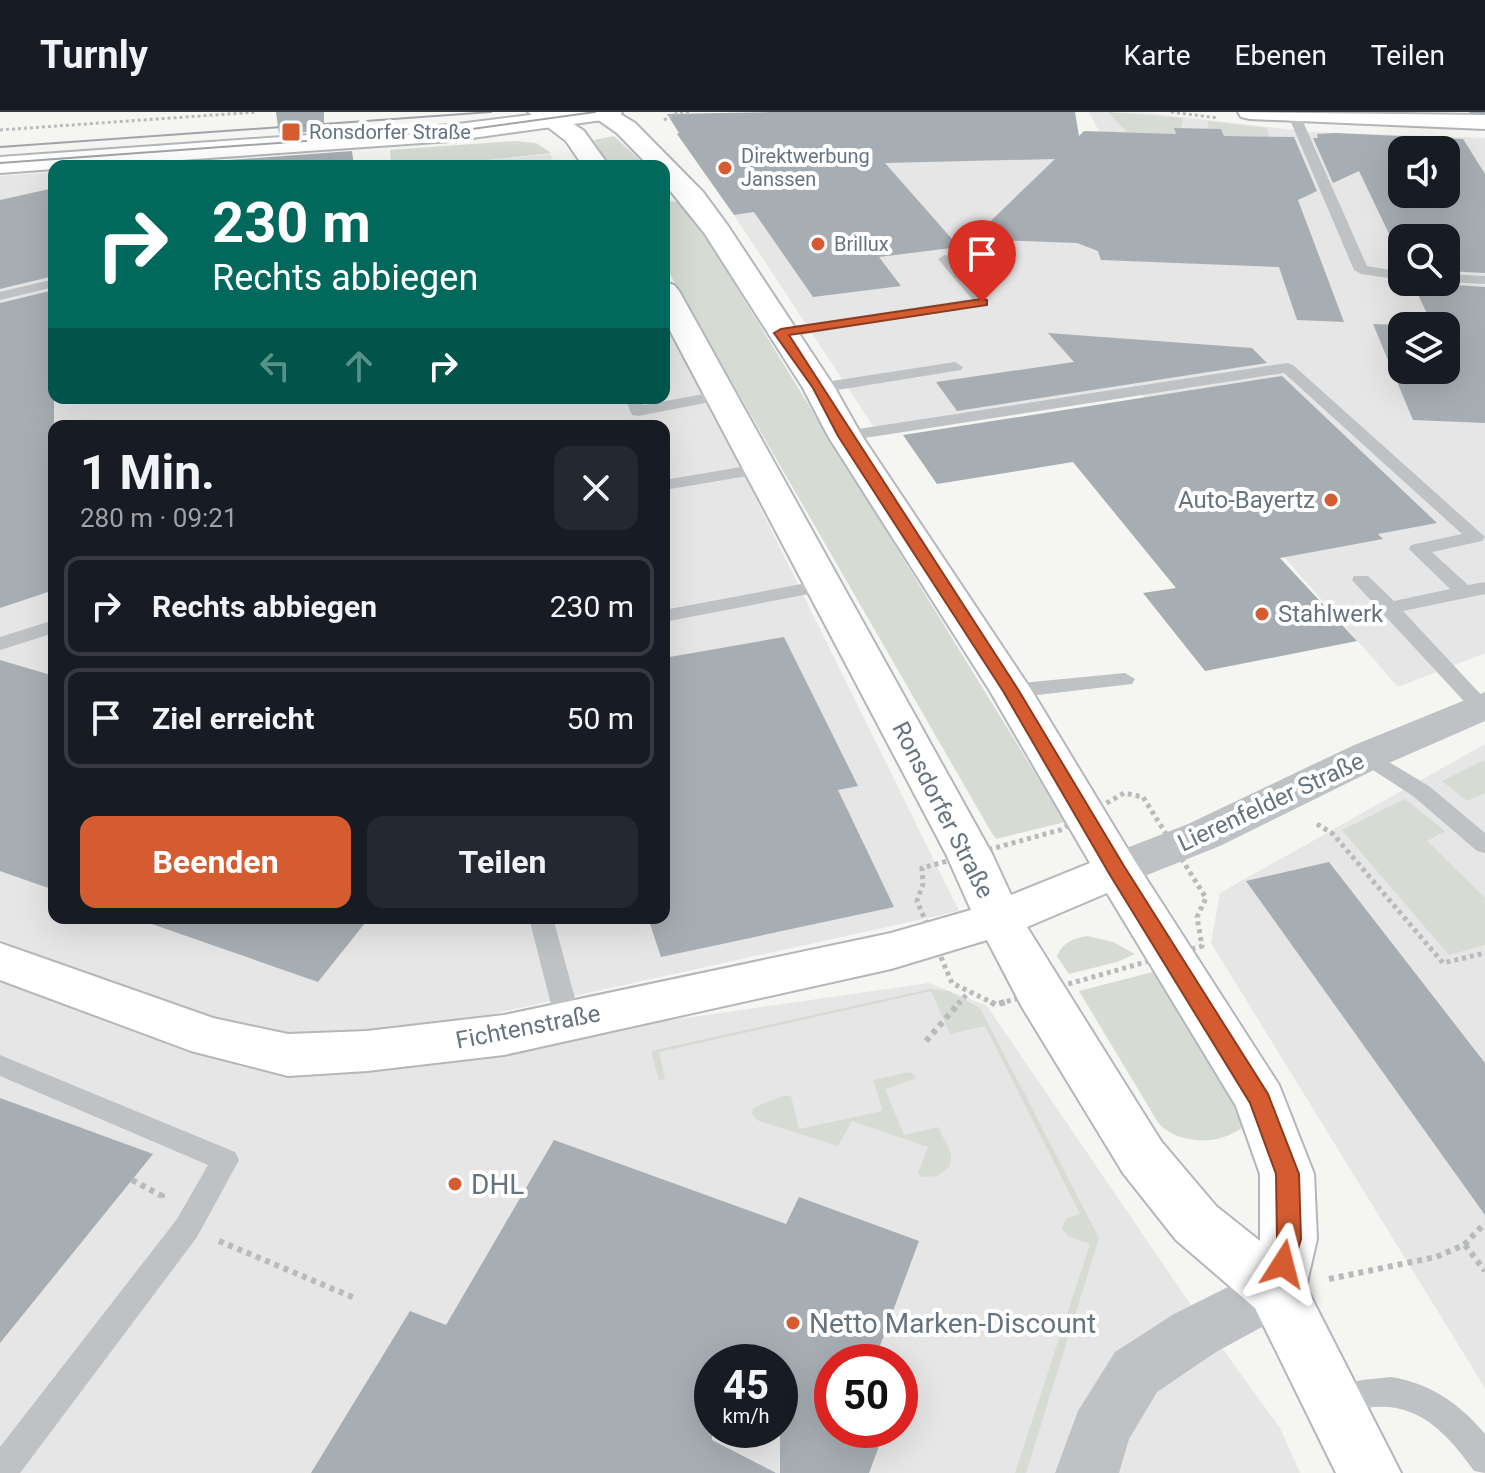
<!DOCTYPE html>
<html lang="de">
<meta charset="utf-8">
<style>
body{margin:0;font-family:Roboto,sans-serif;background:#242831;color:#f1f3f6;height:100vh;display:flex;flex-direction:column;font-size:30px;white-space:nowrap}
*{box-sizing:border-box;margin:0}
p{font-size:26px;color:#9ea1a6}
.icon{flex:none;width:44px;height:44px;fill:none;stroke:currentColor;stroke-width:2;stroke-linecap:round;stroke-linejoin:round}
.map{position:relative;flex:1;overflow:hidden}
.panel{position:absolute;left:48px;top:308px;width:622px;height:504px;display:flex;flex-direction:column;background:#171b24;border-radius:16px;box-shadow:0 8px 32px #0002}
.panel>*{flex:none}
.hud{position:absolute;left:48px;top:48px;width:622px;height:244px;border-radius:16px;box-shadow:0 8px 32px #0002;background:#00695c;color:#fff;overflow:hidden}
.controls{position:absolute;left:1388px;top:24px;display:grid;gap:16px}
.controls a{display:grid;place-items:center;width:72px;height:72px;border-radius:16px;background:#171b24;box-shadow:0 8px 32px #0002;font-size:40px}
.speed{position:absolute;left:694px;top:1232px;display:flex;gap:16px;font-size:40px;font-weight:700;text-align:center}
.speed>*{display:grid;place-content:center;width:104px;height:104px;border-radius:50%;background:#171b24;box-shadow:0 8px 32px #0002;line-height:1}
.speed small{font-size:20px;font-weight:400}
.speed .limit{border:12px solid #d22;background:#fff;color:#111}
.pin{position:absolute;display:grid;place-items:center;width:68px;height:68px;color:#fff;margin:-82px -34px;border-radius:50% 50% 50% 0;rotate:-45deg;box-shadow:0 0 8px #0007}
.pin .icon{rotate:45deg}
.me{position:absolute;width:88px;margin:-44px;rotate:9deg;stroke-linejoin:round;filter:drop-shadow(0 0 6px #0008)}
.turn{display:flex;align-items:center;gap:28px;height:168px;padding:0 32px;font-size:36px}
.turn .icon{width:104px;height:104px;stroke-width:2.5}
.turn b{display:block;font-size:56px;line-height:68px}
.lanes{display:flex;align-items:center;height:76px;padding:0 32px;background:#0003;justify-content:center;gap:40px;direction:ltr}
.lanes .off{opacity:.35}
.round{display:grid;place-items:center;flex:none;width:84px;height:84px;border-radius:16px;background:#242831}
.headline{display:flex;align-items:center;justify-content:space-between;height:136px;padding:0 32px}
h1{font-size:48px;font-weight:700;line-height:60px}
.action{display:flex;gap:16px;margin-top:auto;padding:16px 32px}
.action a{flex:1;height:92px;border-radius:16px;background:#d55c31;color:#fff;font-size:32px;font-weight:700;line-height:92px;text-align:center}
.action a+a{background:#242831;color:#f1f3f6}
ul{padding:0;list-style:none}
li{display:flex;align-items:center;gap:24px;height:100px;margin:0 16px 12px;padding:0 16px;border:4px solid #363941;border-radius:16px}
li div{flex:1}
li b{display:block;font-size:30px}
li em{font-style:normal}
header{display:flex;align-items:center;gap:48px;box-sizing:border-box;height:112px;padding:0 40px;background:#171b24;border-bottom:2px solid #363941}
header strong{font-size:38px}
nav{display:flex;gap:44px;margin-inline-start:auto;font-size:28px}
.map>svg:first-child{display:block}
.built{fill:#e5e6e5;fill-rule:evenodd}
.green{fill:#d6dbd3}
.building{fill:#a7aeb3;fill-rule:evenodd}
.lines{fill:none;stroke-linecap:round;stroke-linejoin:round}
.secondary-casing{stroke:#b3b7bb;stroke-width:4}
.primary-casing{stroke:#b2b6b9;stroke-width:4}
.path-far2{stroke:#b8bbbd;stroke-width:3;stroke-dasharray:3 3;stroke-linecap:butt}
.path-far1{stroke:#b8bbbd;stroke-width:5;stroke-dasharray:4 4;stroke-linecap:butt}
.path{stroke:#b8bbbd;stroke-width:6;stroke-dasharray:5 5;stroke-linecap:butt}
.lane{fill:#bec2c5;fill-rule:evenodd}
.street{fill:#bec2c5;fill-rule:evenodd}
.secondary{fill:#fff;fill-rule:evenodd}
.primary{fill:#fff;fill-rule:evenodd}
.tram{stroke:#a0a5aa;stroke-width:2}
.route{fill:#d55c31;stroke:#8a3c20;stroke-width:2}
.poi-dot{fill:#d55c31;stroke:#fff;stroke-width:3}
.labels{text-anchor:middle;stroke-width:8;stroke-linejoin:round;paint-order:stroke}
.far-poi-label{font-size:20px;fill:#667480;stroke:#fff;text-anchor:start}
.poi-label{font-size:24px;fill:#667480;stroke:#fff;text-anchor:end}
.street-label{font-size:24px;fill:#667480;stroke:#fff}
.near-poi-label{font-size:28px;fill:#667480;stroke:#fff;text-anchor:start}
</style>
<header>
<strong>Turnly</strong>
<nav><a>Karte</a><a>Ebenen</a><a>Teilen</a></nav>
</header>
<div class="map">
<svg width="1485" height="1361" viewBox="0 0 1485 1361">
<rect width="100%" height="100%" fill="#f5f5f1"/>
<g class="built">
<path d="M1089,0L1148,1L1311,20L1485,26V541L1398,575L1136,276L875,317L734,103L746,66L1101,23ZM1402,38H1446V82H1402ZM1402,126H1446V170H1402ZM1402,214H1446V258H1402Z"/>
<polygon points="550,42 556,54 432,54"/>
<path d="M54,60V286H664V214L686,245L959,799L433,915L290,929L196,902L0,828V64ZM54,314H664V806H54Z"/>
<polygon points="1485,632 1485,1276 1211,831 1220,781"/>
<path d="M0,857L289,963L929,871L987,894L1195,1199L1280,1316L1300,1361H0ZM712,1250H780V1318H712ZM832,1250H900V1318H832Z"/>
</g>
<g class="green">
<polygon points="1108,0 1183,6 1181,16 1174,16 1176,22 1127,20"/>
<polygon points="1208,9 1267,16 1269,25 1224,24 1221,17 1208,17"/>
<polygon points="614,24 617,27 646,54 610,54 594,28"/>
<polygon points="514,29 536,31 551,41 431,54 395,54 391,51 390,38"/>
<polygon points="664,89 682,90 698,113 1065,710 996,727 990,718 664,152"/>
<polygon points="1485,648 1485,681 1467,689 1442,669"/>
<polygon points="1405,687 1445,719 1427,729 1485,786 1485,833 1449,843 1342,718"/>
<path d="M1088,824L1113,830L1135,842L1117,850L1069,862L1057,844C1063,830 1074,826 1088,824Z"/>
<path d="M1157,859L1244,999V1014C1220,1034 1180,1033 1159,1012L1079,879Z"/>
<polygon points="930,877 948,879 980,896 1099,1126 1026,1361 1015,1361 1090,1132 1068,1124 1062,1116 1066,1107 1080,1102 985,914 950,922 931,879 659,940 665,967 659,968 652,943 651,939"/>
<polygon points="910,960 916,964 914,967 885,977 904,1023 938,1015 951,1041 950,1054 937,1064 923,1065 918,1061 928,1035 852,1009 838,1034 759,1009 752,1002 753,996 783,984 791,984 799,1017 883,999 873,968"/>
</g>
<g class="building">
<polygon points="276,0 324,0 324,14 348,13 349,17 279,22"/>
<polygon points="774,0 1075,0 1079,24 1084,19 1176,22 1174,16 1221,17 1224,24 1294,25 1317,79 1298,88 1344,210 1297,208 1279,155 1101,148 1098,139 1077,131 972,127 1055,47 885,51 959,135 879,145 901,174 813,185 754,100 734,103 677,22 679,21 667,2"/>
<path d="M1335,21L1463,27L1485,62V161L1446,159V126H1402V149L1359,59L1333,71L1313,26H1318L1317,22ZM1402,38H1446V82H1402Z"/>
<polygon points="352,39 354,54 215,54 215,49"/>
<polygon points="54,76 54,164 0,177 0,88"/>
<polygon points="1412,170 1485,175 1485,311 1413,308 1373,212 1426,214 1402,214 1402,258 1446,258 1446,214 1433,214"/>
<polygon points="54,178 54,478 0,496 0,191"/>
<polygon points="1048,221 1252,236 1267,251 957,299 936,270 1074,250"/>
<polygon points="1282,264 1437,411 1378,422 1383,427 1280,446 1357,529 1205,559 1143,481 1176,476 1073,350 937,372 903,323"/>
<polygon points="784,525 858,674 838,678 894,795 661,845 648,806 664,806 664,546"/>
<polygon points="0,548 54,564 54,778 0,759"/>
<polygon points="1329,750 1485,951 1485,1103 1246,769"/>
<polygon points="150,806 369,806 318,870 149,811"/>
<polygon points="0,986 153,1042 0,1231"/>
<polygon points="554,1028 786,1112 799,1085 919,1129 874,1250 832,1250 832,1318 885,1318 869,1361 780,1361 780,1250 712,1250 712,1328 776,1361 311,1361 410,1199 446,1213"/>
</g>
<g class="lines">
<g class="secondary-casing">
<g id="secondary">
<polygon points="528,0 556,0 584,19 609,54 583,54 566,29"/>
<path d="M587,0H617L635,11L703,80L728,114L835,276L862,324L1032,579L1133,746L1279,973L1314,1062L1317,1127L1306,1175L1401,1361H1336L1255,1196L1176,1128L1123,1061L1022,895L987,828L891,857L504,943L367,959L288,964L191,939L0,868V831L213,906L288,922L367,919L504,903L891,821L971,798L946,742L664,207V170L674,173L679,179L992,742L1011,783L1090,751L990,579L828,324L803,276L705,122L664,71V54H649L617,21ZM1107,781L1236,994L1260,1062V1129L1216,1094L1161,1029L1027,815Z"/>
</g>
</g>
<g class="primary-casing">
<g id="primary">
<polygon points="554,0 622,0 619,5 610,7 450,29 95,54 54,54 54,57 0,61 0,45 450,13"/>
<polygon points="1238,0 1485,3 1485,17 1250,7 1241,5"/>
</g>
</g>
<g class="path-far2">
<polyline points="1171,0 1218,6"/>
<polyline points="664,8 679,0 691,0"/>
<polyline points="0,18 257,0"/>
</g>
<g class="path-far1">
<polyline points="1317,712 1333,722 1443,851 1485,841"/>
<polyline points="958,892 969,880"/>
<polyline points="995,892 952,871 917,789 923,772 922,756 1060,718 1124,681 1143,685 1206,786 1197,805 1202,834 998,892"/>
</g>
<g class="path">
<polyline points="991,890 996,893 1005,890"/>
<polyline points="926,929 960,890"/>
<polyline points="132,1068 162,1084 160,1087"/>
<polyline points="219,1129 357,1187"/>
<polyline points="1465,1133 1485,1159"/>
<polyline points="1329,1167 1436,1145 1464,1133 1485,1111"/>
</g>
<g class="lane">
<polygon points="1290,0 1300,3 1367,154 1402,160 1402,168 1361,162 1354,158 1288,3"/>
<polygon points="945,143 950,144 987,187 987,193 781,226 773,221 781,216 972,187 938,147"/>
<polygon points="1446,162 1485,164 1485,172 1444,170"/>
<polygon points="54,167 54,175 0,188 0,180"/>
<polygon points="955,250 963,255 961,258 819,281 811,276 819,271"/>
<polygon points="1287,251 1293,253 1485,425 1482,429 1432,440 1468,473 1485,470 1485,482 1403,499 1485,587 1485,599 1473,599 1352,468 1354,464 1368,464 1394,489 1450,477 1409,437 1411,433 1462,422 1284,261 845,329 837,324 845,319"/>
<polygon points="720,279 726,281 726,287 638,304 632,303 625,286 641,286 644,293"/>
<polygon points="759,352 765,353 768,357 765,361 664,378 664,368"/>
<polygon points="823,468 833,474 830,478 664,510 664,498"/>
<polygon points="54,508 54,521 0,538 0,525"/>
<polygon points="1125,561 1135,567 1132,572 1011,586 1001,579 1011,572"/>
<polygon points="1367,637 1429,674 1485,721 1485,741 1477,739 1413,684 1359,649 1356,644 1359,639"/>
<polygon points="529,806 553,806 581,908 577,915 568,918 559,915 555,908"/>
<polygon points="0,943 235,1040 239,1048 197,1125 20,1361 0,1361 0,1335 177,1107 208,1053 0,964"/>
<path d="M1391,1265C1430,1271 1460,1292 1485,1322V1361L1474,1359C1447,1321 1417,1288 1366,1296C1351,1299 1338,1304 1323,1298L1319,1288L1323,1278L1362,1268Z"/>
</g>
<g class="street">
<polygon points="1485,580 1485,609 1382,654 1220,734 1117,775 1101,770 1094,758 1101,746 1188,712 1352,634"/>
<polygon points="1276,1151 1297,1158 1305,1177 1297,1196 1216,1240 1157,1280 1129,1327 1119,1361 1055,1361 1078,1299 1115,1240 1174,1202"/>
</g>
<use href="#secondary" class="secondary"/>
<use href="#primary" class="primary"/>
<g class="tram">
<polyline points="1470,0 1485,1"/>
<polyline points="0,35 491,0"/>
<polyline points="0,51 472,17 595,0"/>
</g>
</g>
<polygon class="route" points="982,187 987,188 987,193 789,223 1019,579 1124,754 1268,982 1299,1062 1301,1127 1291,1160 1283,1163 1274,1160 1271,1152 1277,1127 1276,1062 1250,991 1110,763 1003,579 838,324 813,276 774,221 781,217"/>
<g class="poi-dot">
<rect x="281" y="10" width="20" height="20" rx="4"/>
<circle cx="725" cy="56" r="8"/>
<circle cx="818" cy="132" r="8"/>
<circle cx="1331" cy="388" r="8"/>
<circle cx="1262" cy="502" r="8"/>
<circle cx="455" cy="1072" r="8"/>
<circle cx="793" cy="1211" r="8"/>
</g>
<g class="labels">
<g class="far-poi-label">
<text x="309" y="27">Ronsdorfer Straße</text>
<text x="741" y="51">Direktwerbung<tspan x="741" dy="23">Janssen</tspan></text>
<text x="834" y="139">Brillux</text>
</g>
<g class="poi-label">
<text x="1315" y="396">Auto-Bayertz</text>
<text x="1278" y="510" text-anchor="start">Stahlwerk</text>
</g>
<g class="street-label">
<text transform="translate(1271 690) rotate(-25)" y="8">Lierenfelder Straße</text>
<text transform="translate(943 698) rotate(63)" y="8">Ronsdorfer Straße</text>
<text transform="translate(528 915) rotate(-11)" y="8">Fichtenstraße</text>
</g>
<g class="near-poi-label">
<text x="471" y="1082">DHL</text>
<text x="809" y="1221">Netto Marken-Discount</text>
</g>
</g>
</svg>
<div class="controls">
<a><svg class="icon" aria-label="sound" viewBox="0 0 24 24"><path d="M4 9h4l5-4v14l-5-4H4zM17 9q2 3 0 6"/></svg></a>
<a><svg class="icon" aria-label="search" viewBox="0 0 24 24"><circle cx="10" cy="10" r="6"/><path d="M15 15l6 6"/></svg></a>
<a><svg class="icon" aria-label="layers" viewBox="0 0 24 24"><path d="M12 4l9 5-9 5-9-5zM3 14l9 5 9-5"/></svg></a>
</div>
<div class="speed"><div>45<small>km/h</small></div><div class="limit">50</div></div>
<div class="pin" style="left:982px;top:190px;background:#d93025"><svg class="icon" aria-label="arrive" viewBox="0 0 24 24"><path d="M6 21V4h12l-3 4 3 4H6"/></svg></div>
<svg class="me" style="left:1283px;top:1152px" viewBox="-20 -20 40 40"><path d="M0-17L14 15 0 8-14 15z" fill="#d55c31" stroke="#fff" stroke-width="4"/></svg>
<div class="hud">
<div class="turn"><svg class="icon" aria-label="right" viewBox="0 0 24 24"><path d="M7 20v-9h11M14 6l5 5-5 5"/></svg><div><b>230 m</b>Rechts abbiegen</div></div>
<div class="lanes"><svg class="icon off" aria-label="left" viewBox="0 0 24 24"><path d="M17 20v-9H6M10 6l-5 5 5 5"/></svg><svg class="icon off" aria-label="ahead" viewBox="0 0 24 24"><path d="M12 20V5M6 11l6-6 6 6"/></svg><svg class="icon" aria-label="right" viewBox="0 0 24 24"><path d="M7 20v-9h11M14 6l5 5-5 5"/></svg></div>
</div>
<section class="panel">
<div class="headline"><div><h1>1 Min.</h1><p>280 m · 09:21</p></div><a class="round"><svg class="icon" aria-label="close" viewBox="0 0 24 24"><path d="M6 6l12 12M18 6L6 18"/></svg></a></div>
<ul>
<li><svg class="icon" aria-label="right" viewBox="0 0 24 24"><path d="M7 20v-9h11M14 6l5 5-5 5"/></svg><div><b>Rechts abbiegen</b></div><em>230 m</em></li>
<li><svg class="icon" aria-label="arrive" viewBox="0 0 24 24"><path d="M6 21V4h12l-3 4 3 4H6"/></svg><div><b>Ziel erreicht</b></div><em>50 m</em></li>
</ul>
<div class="action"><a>Beenden</a><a>Teilen</a></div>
</section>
</div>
